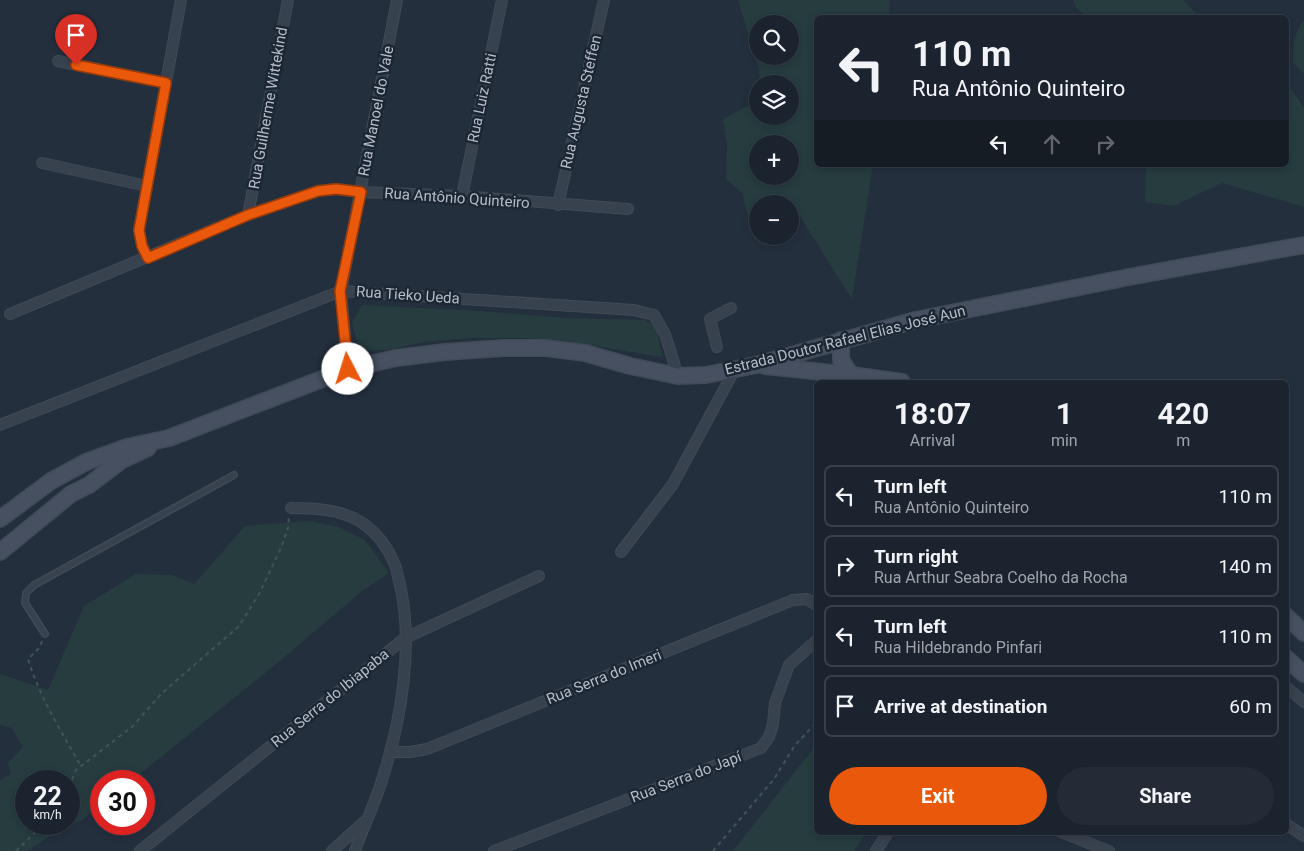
<!DOCTYPE html>
<meta charset="utf-8">
<style>
body{margin:0;font-family:Roboto,sans-serif;background:#242b36;color:#f1f3f6;height:100vh;display:flex;flex-direction:column;font-size:19px;white-space:nowrap}
*{box-sizing:border-box;margin:0}
p{font-size:16px;color:#a0a4aa}
.icon{flex:none;width:28px;height:28px;fill:none;stroke:currentColor;stroke-width:2;stroke-linecap:round;stroke-linejoin:round}
.map{position:relative;flex:1;overflow:hidden}
.side{position:absolute;left:814px;top:380px;width:475px;height:455px;display:flex;flex-direction:column;background:#1b232e;border-radius:8px;box-shadow:0 2px 8px #0003,0 0 0 1px #39404a}
.side>*{flex:none}
.top-card{position:absolute;left:814px;top:15px;width:475px;height:152px;border-radius:8px;box-shadow:0 2px 8px #0003,0 0 0 1px #39404a;background:#1b232e;color:#f1f3f6;overflow:hidden}
.buttons{position:absolute;left:749px;top:15px;display:grid;gap:10px}
.buttons a{display:grid;place-items:center;width:50px;height:50px;border-radius:50%;background:#1b232e;box-shadow:0 2px 8px #0003,0 0 0 1px #39404a;font-size:25px}
.speed{position:absolute;left:15px;top:770px;display:flex;gap:10px;font-size:25px;font-weight:700;text-align:center}
.speed>*{display:grid;place-content:center;width:65px;height:65px;border-radius:50%;background:#1b232e;box-shadow:0 2px 8px #0003,0 0 0 1px #39404a;line-height:1}
.speed small{font-size:12px;font-weight:400}
.speed .limit{border:8px solid #d22;background:#fff;color:#111}
.pin{position:absolute;display:grid;place-items:center;width:42px;height:42px;color:#fff;margin:-51px -21px;border-radius:50% 50% 50% 0;rotate:-45deg;box-shadow:0 0 5px #0007}
.pin .icon{rotate:45deg}
.me{position:absolute;width:55px;margin:-28px;rotate:355deg;stroke-linejoin:round;filter:drop-shadow(0 0 4px #0008)}
.turn{display:flex;align-items:center;gap:18px;height:105px;padding:0 15px;font-size:22px}
.turn .icon{width:65px;height:65px;stroke-width:2.5}
.turn b{display:block;font-size:35px;line-height:42px}
.lanes{display:flex;align-items:center;height:48px;padding:0 15px;background:#0003;justify-content:center;gap:25px;direction:ltr}
.lanes .off{opacity:.35}
.eta{display:flex;justify-content:space-evenly;align-items:center;height:85px;text-align:center}
.eta b{font-size:30px;font-weight:700;line-height:35px}
.button{display:flex;gap:10px;margin-top:auto;padding:10px 15px}
.button a{flex:1;height:58px;border-radius:30px;background:#ea580c;color:#fff;font-size:20px;font-weight:700;line-height:58px;text-align:center}
.button a+a{background:#242b36;color:#f1f3f6}
ul{padding:0;list-style:none}
li{display:flex;align-items:center;gap:15px;height:62px;margin:0 10px 8px;padding:0 5px;border:2px solid #39404a;border-radius:8px}
li div{flex:1}
li b{display:block;font-size:19px}
li em{font-style:normal}
.map>svg:first-child{display:block}
.green{fill:#263c3f;fill-rule:evenodd}
.lines{fill:none;stroke-linecap:round;stroke-linejoin:round}
.service-casing{stroke:#414a57;stroke-width:8}
.minor-casing{stroke:#414a57;stroke-width:12}
.secondary-casing{stroke:#414a57;stroke-width:18}
.path{stroke:#3f5557;stroke-width:2;stroke-dasharray:4 4;stroke-linecap:butt}
.service{stroke:#38414e;stroke-width:5}
.minor{stroke:#38414e;stroke-width:10}
.secondary{stroke:#465061;stroke-width:15}
.route-casing{stroke:#983908;stroke-width:12}
.route{stroke:#ea580c;stroke-width:9}
.labels{text-anchor:middle;stroke-width:5;stroke-linejoin:round;paint-order:stroke}
.street-label{font-size:15px;fill:#b4bcc9;stroke:#1d2633}
</style>
<div class="map">
<svg width="1304" height="851" viewBox="0 0 1304 851">
<rect width="100%" height="100%" fill="#242f3e"/>
<g class="green">
<path d="M738,0H890L889,17L816,18V165H873L852,299L789,199L766,200V204H758V236H772L773,243L754,239L742,193L726,179L727,143L723,119L757,101L758,116H790V84H760L759,69ZM758,24H790V56H758ZM758,144H790V176H758Z"/>
<polygon points="1073,0 1183,0 1197,14 1197,17 1087,17 1076,8"/>
<path d="M1304,20V74L1293,63C1293,46 1293,35 1304,20Z"/>
<polygon points="1286,81 1304,108 1304,207 1222,183 1173,206 1145,202 1146,165 1286,165"/>
<polygon points="362,305 480,311 566,318 645,320 657,328 662,357 559,340 519,338 472,338 424,342 387,350 359,350 352,322"/>
<path d="M309,521L339,527L365,540L389,573L362,591L275,665L131,781H101V805L82,820L50,836L28,851H0V780L11,774L8,763L23,747L12,728L0,725V674L48,690L84,606L136,574L172,575L194,584L245,526ZM26,781H69V824H26Z"/>
<polygon points="816,745 816,832 867,833 854,851 733,851"/>
</g>
<g class="lines">
<g class="service-casing">
<polyline id="service" points="45,634 25,603 26,593 34,585 234,475"/>
</g>
<g class="minor-casing">
<g id="minor">
<polyline points="58,61 166,83"/>
<polyline points="42,163 147,186"/>
<polyline points="462,196 502,0"/>
<polyline points="558,205 604,0"/>
<polyline points="248,215 288,0"/>
<polyline points="148,258 142,246 139,230 181,0"/>
<polyline points="10,314 248,215 318,191 336,189 361,192 462,196 628,209"/>
<polyline points="717,347 710,319 731,308"/>
<polyline points="348,369 341,291 397,0"/>
<polyline points="0,425 341,291 634,310 654,315 665,334 678,376"/>
<path d="M291,508C314,508 340,509 361,522C376,532 387,546 394,563C397,569 398,578 400,585C414,646 401,721 382,780C375,804 363,827 355,851"/>
<polyline points="621,552 673,484 735,369"/>
<polyline points="1286,687 1304,702"/>
<polyline points="390,752 410,752 427,749 793,600 807,599 816,605"/>
<polyline points="1286,824 1304,836"/>
<polyline points="1061,832 1109,851"/>
<polyline points="140,851 405,638 539,576"/>
<polyline points="332,851 364,822"/>
<polyline points="494,851 761,748 769,737 773,724 775,703 789,665 816,641"/>
<polyline points="876,851 888,832"/>
</g>
</g>
<g class="secondary-casing">
<g id="secondary">
<polyline points="841,340 841,360 851,375"/>
<polyline points="765,366 851,375 902,382"/>
<polyline points="0,519 51,481 86,462 127,447 169,438 348,369 396,358 445,352 504,348 546,348 585,353 630,366 678,376 706,375 756,365 916,320 1129,277 1304,245"/>
<polyline points="0,552 71,494 89,485 122,460 148,448"/>
<polyline points="1286,616 1304,633"/>
<polyline points="1286,658 1304,674"/>
</g>
</g>
<g class="path">
<path d="M42,641L40,647L28,659C40,698 61,731 81,766"/>
<polyline points="69,787 76,770 133,726 162,693 239,626 259,594 281,548 288,528 289,517"/>
<polyline points="16,851 44,824"/>
<polyline points="713,851 774,779 795,745 816,723"/>
</g>
<use href="#service" class="service"/>
<use href="#minor" class="minor"/>
<use href="#secondary" class="secondary"/>
</g>
<g class="lines">
<g class="route-casing">
<polyline id="route" points="76,65 166,83 139,230 142,246 148,258 248,215 318,191 336,189 361,192 340,291 348,369"/>
</g>
<use href="#route" class="route"/>
</g>
<g class="labels">
<g class="street-label">
<text transform="translate(482 98) rotate(-78)" y="5">Rua Luiz Ratti</text>
<text transform="translate(581 102) rotate(-77)" y="5">Rua Augusta Steffen</text>
<text transform="translate(268 108) rotate(-80)" y="5">Rua Guilherme Wittekind</text>
<text transform="translate(376 111) rotate(-79)" y="5">Rua Manoel do Vale</text>
<text transform="translate(457 198) rotate(4)" y="5">Rua Antônio Quinteiro</text>
<text transform="translate(408 295) rotate(4)" y="5">Rua Tieko Ueda</text>
<text transform="translate(845 340) rotate(-14)" y="5">Estrada Doutor Rafael Elias José Aun</text>
<text transform="translate(604 677) rotate(-22)" y="5">Rua Serra do Imeri</text>
<text transform="translate(330 698) rotate(-39)" y="5">Rua Serra do Ibiapaba</text>
<text transform="translate(686 777) rotate(-21)" y="5">Rua Serra do Japí</text>
</g>
</g>
</svg>
<div class="buttons">
<a><svg class="icon" aria-label="search" viewBox="0 0 24 24"><circle cx="10" cy="10" r="6"/><path d="M15 15l6 6"/></svg></a>
<a><svg class="icon" aria-label="layers" viewBox="0 0 24 24"><path d="M12 4l9 5-9 5-9-5zM3 14l9 5 9-5"/></svg></a>
<a>+</a>
<a>−</a>
</div>
<div class="speed"><div>22<small>km/h</small></div><div class="limit">30</div></div>
<div class="pin" style="left:76px;top:65px;background:#d93025"><svg class="icon" aria-label="arrive" viewBox="0 0 24 24"><path d="M6 21V4h12l-3 4 3 4H6"/></svg></div>
<svg class="me" style="left:348px;top:369px" viewBox="-20 -20 40 40"><circle r="19" fill="#fff"/><path d="M0-13L10 11 0 6-10 11z" fill="#ea580c"/></svg>
<div class="top-card">
<div class="turn"><svg class="icon" aria-label="left" viewBox="0 0 24 24"><path d="M17 20v-9H6M10 6l-5 5 5 5"/></svg><div><b>110 m</b>Rua Antônio Quinteiro</div></div>
<div class="lanes"><svg class="icon" aria-label="left" viewBox="0 0 24 24"><path d="M17 20v-9H6M10 6l-5 5 5 5"/></svg><svg class="icon off" aria-label="ahead" viewBox="0 0 24 24"><path d="M12 20V5M6 11l6-6 6 6"/></svg><svg class="icon off" aria-label="right" viewBox="0 0 24 24"><path d="M7 20v-9h11M14 6l5 5-5 5"/></svg></div>
</div>
<section class="side">
<div class="eta">
<div><b>18:07</b><p>Arrival</p></div>
<div><b>1</b><p>min</p></div>
<div><b>420</b><p>m</p></div>
</div>
<ul>
<li><svg class="icon" aria-label="left" viewBox="0 0 24 24"><path d="M17 20v-9H6M10 6l-5 5 5 5"/></svg><div><b>Turn left</b><p>Rua Antônio Quinteiro</p></div><em>110 m</em></li>
<li><svg class="icon" aria-label="right" viewBox="0 0 24 24"><path d="M7 20v-9h11M14 6l5 5-5 5"/></svg><div><b>Turn right</b><p>Rua Arthur Seabra Coelho da Rocha</p></div><em>140 m</em></li>
<li><svg class="icon" aria-label="left" viewBox="0 0 24 24"><path d="M17 20v-9H6M10 6l-5 5 5 5"/></svg><div><b>Turn left</b><p>Rua Hildebrando Pinfari</p></div><em>110 m</em></li>
<li><svg class="icon" aria-label="arrive" viewBox="0 0 24 24"><path d="M6 21V4h12l-3 4 3 4H6"/></svg><div><b>Arrive at destination</b></div><em>60 m</em></li>
</ul>
<div class="button"><a>Exit</a><a>Share</a></div>
</section>
</div>
